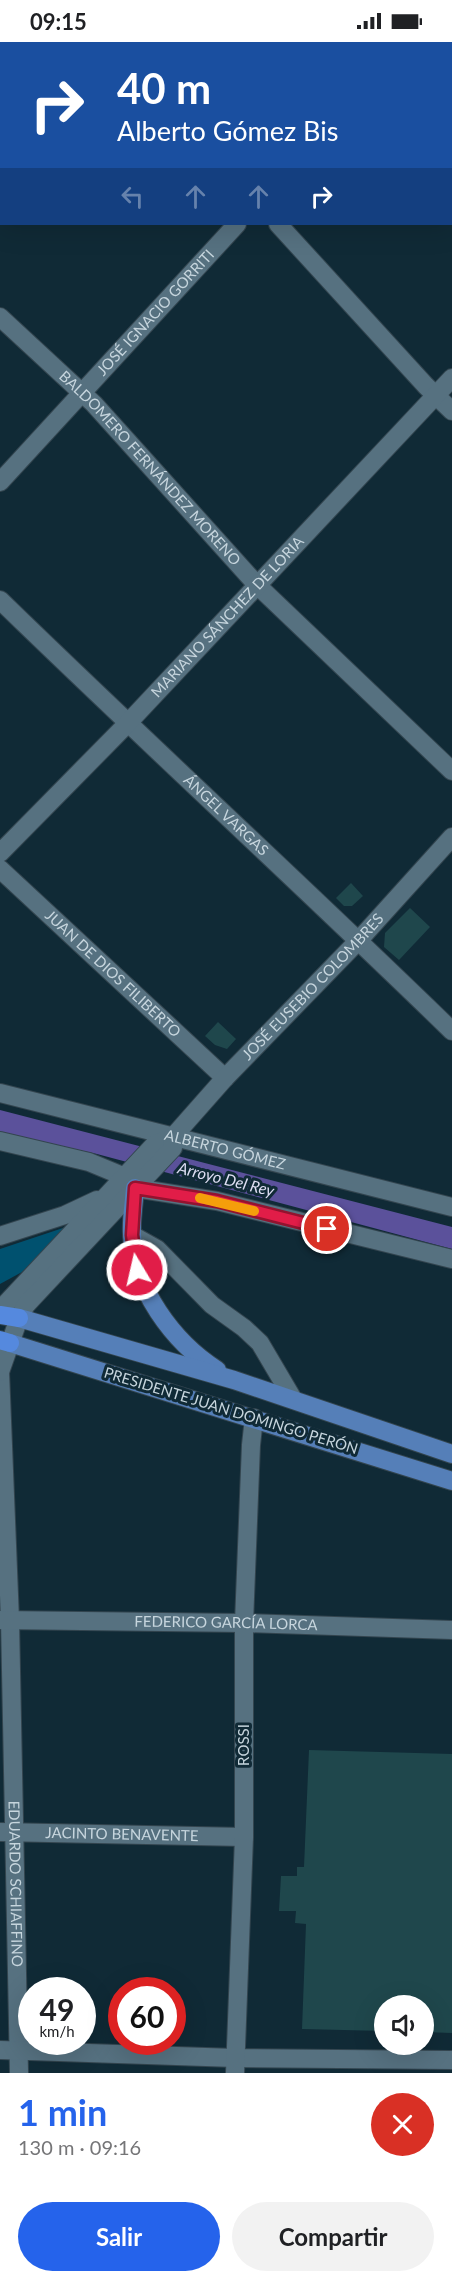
<!DOCTYPE html>
<html lang="es">
<meta charset="utf-8">
<style>
body{margin:0;font-family:Lato,sans-serif;background:#f2f2f2;color:#202124;height:100vh;display:flex;flex-direction:column;font-size:22px;white-space:nowrap}
*{box-sizing:border-box;margin:0}
p{font-size:20px;color:#757577}
.icon{flex:none;width:33px;height:33px;fill:none;stroke:currentColor;stroke-width:2;stroke-linecap:round;stroke-linejoin:round}
.map{position:relative;height:2031px;overflow:hidden}
.panel{display:flex;flex-direction:column;background:#fff;flex:1}
.panel>*{flex:none}
.banner{position:absolute;left:0px;top:0px;width:453px;height:183px;box-shadow:0 6px 24px #0002;background:#1a4fa0;color:#fff;overflow:hidden}
.tools{position:absolute;left:374px;top:1953px;display:grid;gap:12px}
.tools a{display:grid;place-items:center;width:60px;height:60px;border-radius:50%;background:#fff;box-shadow:0 6px 24px #0002;font-size:30px}
.speed{position:absolute;left:18px;top:1935px;display:flex;gap:12px;font-size:30px;font-weight:700;text-align:center}
.speed>*{display:grid;place-content:center;width:78px;height:78px;border-radius:50%;background:#fff;box-shadow:0 6px 24px #0002;line-height:1}
.speed small{font-size:15px;font-weight:400}
.speed .limit{border:9px solid #d22;background:#fff;color:#111}
.pin{position:absolute;display:grid;place-items:center;width:51px;height:51px;color:#fff;margin:-26px;border:3px solid #fff;border-radius:50%;box-shadow:0 2px 6px #0007}
.me{position:absolute;width:66px;margin:-33px;rotate:351deg;stroke-linejoin:round;filter:drop-shadow(0 0 4px #0008)}
.turn{display:flex;align-items:center;gap:21px;height:126px;padding:0 18px;font-size:27px}
.turn .icon{width:78px;height:78px;stroke-width:2.5}
.turn b{display:block;font-size:42px;line-height:51px}
.lanes{display:flex;align-items:center;height:57px;padding:0 18px;background:#0003;justify-content:center;gap:30px;direction:ltr}
.lanes .off{opacity:.35}
.round{display:grid;place-items:center;flex:none;width:63px;height:63px;border-radius:32px;background:#f2f2f2}
.headline{display:flex;align-items:center;justify-content:space-between;height:102px;padding:0 18px}
h1{font-size:36px;font-weight:700;line-height:45px;color:#2563eb}
.button{display:flex;gap:12px;margin-top:auto;padding:12px 18px}
.button a{flex:1;height:69px;border-radius:36px;background:#2563eb;color:#fff;font-size:24px;font-weight:700;line-height:69px;text-align:center}
.button a+a{background:#f2f2f2;color:#202124}
.status{display:flex;justify-content:space-between;align-items:center;height:42px;padding:0 30px;background:#fff;direction:ltr}
.status svg{height:16px;fill:currentColor}
.map>svg:first-child{display:block}
.green{fill:#00516f}
.water{fill:#5b519b}
.building{fill:#1f474c}
.lines{fill:none;stroke-linecap:round;stroke-linejoin:round}
.minor-casing{stroke:#33454f;stroke-width:20}
.major-casing{stroke:#33454f;stroke-width:20}
.highway-casing{stroke:#33454f;stroke-width:20}
.minor{stroke:#567180;stroke-width:18}
.major{stroke:#557fb8;stroke-width:18}
.highway{stroke:#5589de;stroke-width:18}
.route-casing{stroke:#92132f;stroke-width:15}
.route{stroke:#e11d48;stroke-width:10}
.slow{stroke:#f59e0b;stroke-width:10}
.labels{text-anchor:middle;stroke-width:6;stroke-linejoin:round;paint-order:stroke}
.street-label{font-size:15px;fill:#c6d5dd;stroke:#102a36}
.water-label{font-size:16px;font-style:italic;fill:#dedef3;stroke:#102a36}
</style>
<div class="status"><b>09:15</b><svg viewBox="0 0 49 12"><path d="M0 12V9h3v3zM5 12V6h3v6zM10 12V3h3v9zM15 12V0h3v12zM26 1h20v11H26zM47 4h2v5h-2z"/></svg></div>
<div class="map">
<svg width="452" height="2031" viewBox="0 0 452 2031">
<rect width="100%" height="100%" fill="#102a36"/>
<polygon class="green" points="69,1184 22,1230 0,1242 0,1207"/>
<polygon class="water" points="0,1068 452,1185 452,1207 97,1112 0,1091"/>
<g class="building">
<polygon points="351,841 363,854 352,864 344,864 336,856"/>
<polygon points="410,866 430,885 399,918 384,905 385,891"/>
<polygon points="218,980 236,997 227,1007 215,1003 205,994"/>
<polygon points="309,1708 452,1712 452,1991 423,1990 423,1964 384,1964 384,1989 302,1987 306,1882 295,1881 296,1869 279,1869 281,1834 297,1834 297,1825 304,1825"/>
</g>
<g class="lines">
<g class="minor-casing">
<g id="minor">
<polyline points="79,0 81,2"/>
<polyline points="418,0 420,2"/>
<polyline points="35,2 36,0"/>
<polyline points="403,2 405,0"/>
<polyline points="0,39 2,38"/>
<polyline points="278,182 426,344 452,369"/>
<path id="s1" d="M0,275L94,362L257,543L452,729"/>
<path id="s2" d="M0,440L237,182"/>
<path id="s3" d="M0,558C149,703 303,844 452,989"/>
<path id="s4" d="M0,811L127,682L452,336"/>
<path id="s5" d="M0,827L225,1036"/>
<path id="s6" d="M0,1051L452,1165"/>
<polyline points="0,1099 89,1120 125,1135"/>
<polyline points="135,1146 217,1159 452,1217"/>
<polyline points="132,1193 157,1207 212,1263 244,1286 260,1301 293,1357"/>
<polyline points="0,1194 65,1173 97,1158"/>
<path id="s7" d="M0,1268L155,1102L172,1096L225,1036L359,898L452,795"/>
<path id="s8" d="M0,1329L10,1578L19,2031"/>
<polyline points="0,1330 19,1276 26,1263 173,1106 172,1096"/>
<path id="s9" d="M0,1578L244,1581L452,1588"/>
<path id="s10" d="M0,1790L244,1795"/>
<polyline points="0,2008 235,2016 452,2018"/>
<polyline points="235,2031 244,1795 244,1581 251,1403 254,1376"/>
</g>
</g>
<g class="major-casing">
<g id="major">
<path d="M135,1146C134,1161 131,1177 132,1192C133,1246 173,1300 217,1328"/>
<polyline points="19,1276 234,1338 452,1412"/>
<polyline points="10,1301 452,1439"/>
</g>
</g>
<g class="highway-casing">
<g id="highway">
<polyline points="0,1273 19,1276"/>
<polyline points="0,1298 10,1301"/>
</g>
</g>
<use href="#minor" class="minor"/>
<use href="#major" class="major"/>
<use href="#highway" class="highway"/>
</g>
<g class="lines">
<g class="route-casing">
<polyline id="route" points="137,1228 132,1193 135,1146 217,1159 327,1187"/>
</g>
<use href="#route" class="route"/>
<polyline class="slow" points="200,1156 254,1169"/>
</g>
<g class="labels">
<g class="street-label">
<text dy="5" stroke="none"><textPath href="#s2" startOffset="230">JOSÉ IGNACIO GORRITI</textPath></text>
<text dy="5" stroke="none"><textPath href="#s1" startOffset="213">BALDOMERO FERNÁNDEZ MORENO</textPath></text>
<text dy="5" stroke="none"><textPath href="#s4" startOffset="328">MARIANO SÁNCHEZ DE LORIA</textPath></text>
<text dy="5" stroke="none"><textPath href="#s3" startOffset="312">ÁNGEL VARGAS</textPath></text>
<text dy="5" stroke="none"><textPath href="#s5" startOffset="154">JUAN DE DIOS FILIBERTO</textPath></text>
<text dy="5" stroke="none"><textPath href="#s7" startOffset="452">JOSÉ EUSEBIO COLOMBRES</textPath></text>
<text dy="5" stroke="none"><textPath href="#s6" startOffset="232">ALBERTO GÓMEZ</textPath></text>
<text transform="translate(231 1369) rotate(17)" y="5">PRESIDENTE JUAN DOMINGO PERÓN</text>
<text dy="5" stroke="none"><textPath href="#s9" startOffset="226">FEDERICO GARCÍA LORCA</textPath></text>
<text transform="translate(244 1703) rotate(-90)" y="5">ROSSI</text>
<text dy="5" stroke="none"><textPath href="#s10" startOffset="122">JACINTO BENAVENTE</textPath></text>
<text dy="5" stroke="none"><textPath href="#s8" startOffset="513">EDUARDO SCHIAFFINO</textPath></text>
</g>
<g class="water-label">
<text transform="translate(226 1137) rotate(14)" y="6">Arroyo Del Rey</text>
</g>
</g>
</svg>
<div class="tools">
<a><svg class="icon" aria-label="sound" viewBox="0 0 24 24"><path d="M4 9h4l5-4v14l-5-4H4zM17 9q2 3 0 6"/></svg></a>
</div>
<div class="speed"><div>49<small>km/h</small></div><div class="limit">60</div></div>
<div class="pin" style="left:327px;top:1187px;background:#d93025"><svg class="icon" aria-label="arrive" viewBox="0 0 24 24"><path d="M6 21V4h12l-3 4 3 4H6"/></svg></div>
<svg class="me" style="left:137px;top:1228px" viewBox="-20 -20 40 40"><circle r="17" fill="#e11d48" stroke="#fff" stroke-width="3"/><path d="M0-11L8 9 0 5-8 9z" fill="#fff"/></svg>
<div class="banner">
<div class="turn"><svg class="icon" aria-label="right" viewBox="0 0 24 24"><path d="M7 20v-9h11M14 6l5 5-5 5"/></svg><div><b>40 m</b>Alberto Gómez Bis</div></div>
<div class="lanes"><svg class="icon off" aria-label="left" viewBox="0 0 24 24"><path d="M17 20v-9H6M10 6l-5 5 5 5"/></svg><svg class="icon off" aria-label="ahead" viewBox="0 0 24 24"><path d="M12 20V5M6 11l6-6 6 6"/></svg><svg class="icon off" aria-label="ahead" viewBox="0 0 24 24"><path d="M12 20V5M6 11l6-6 6 6"/></svg><svg class="icon" aria-label="right" viewBox="0 0 24 24"><path d="M7 20v-9h11M14 6l5 5-5 5"/></svg></div>
</div>
</div>
<section class="panel">
<div class="headline"><div><h1>1 min</h1><p>130 m · 09:16</p></div><a class="round" style="background:#d93025;color:#fff"><svg class="icon" aria-label="close" viewBox="0 0 24 24"><path d="M6 6l12 12M18 6L6 18"/></svg></a></div>
<div class="button"><a>Salir</a><a>Compartir</a></div>
</section>
